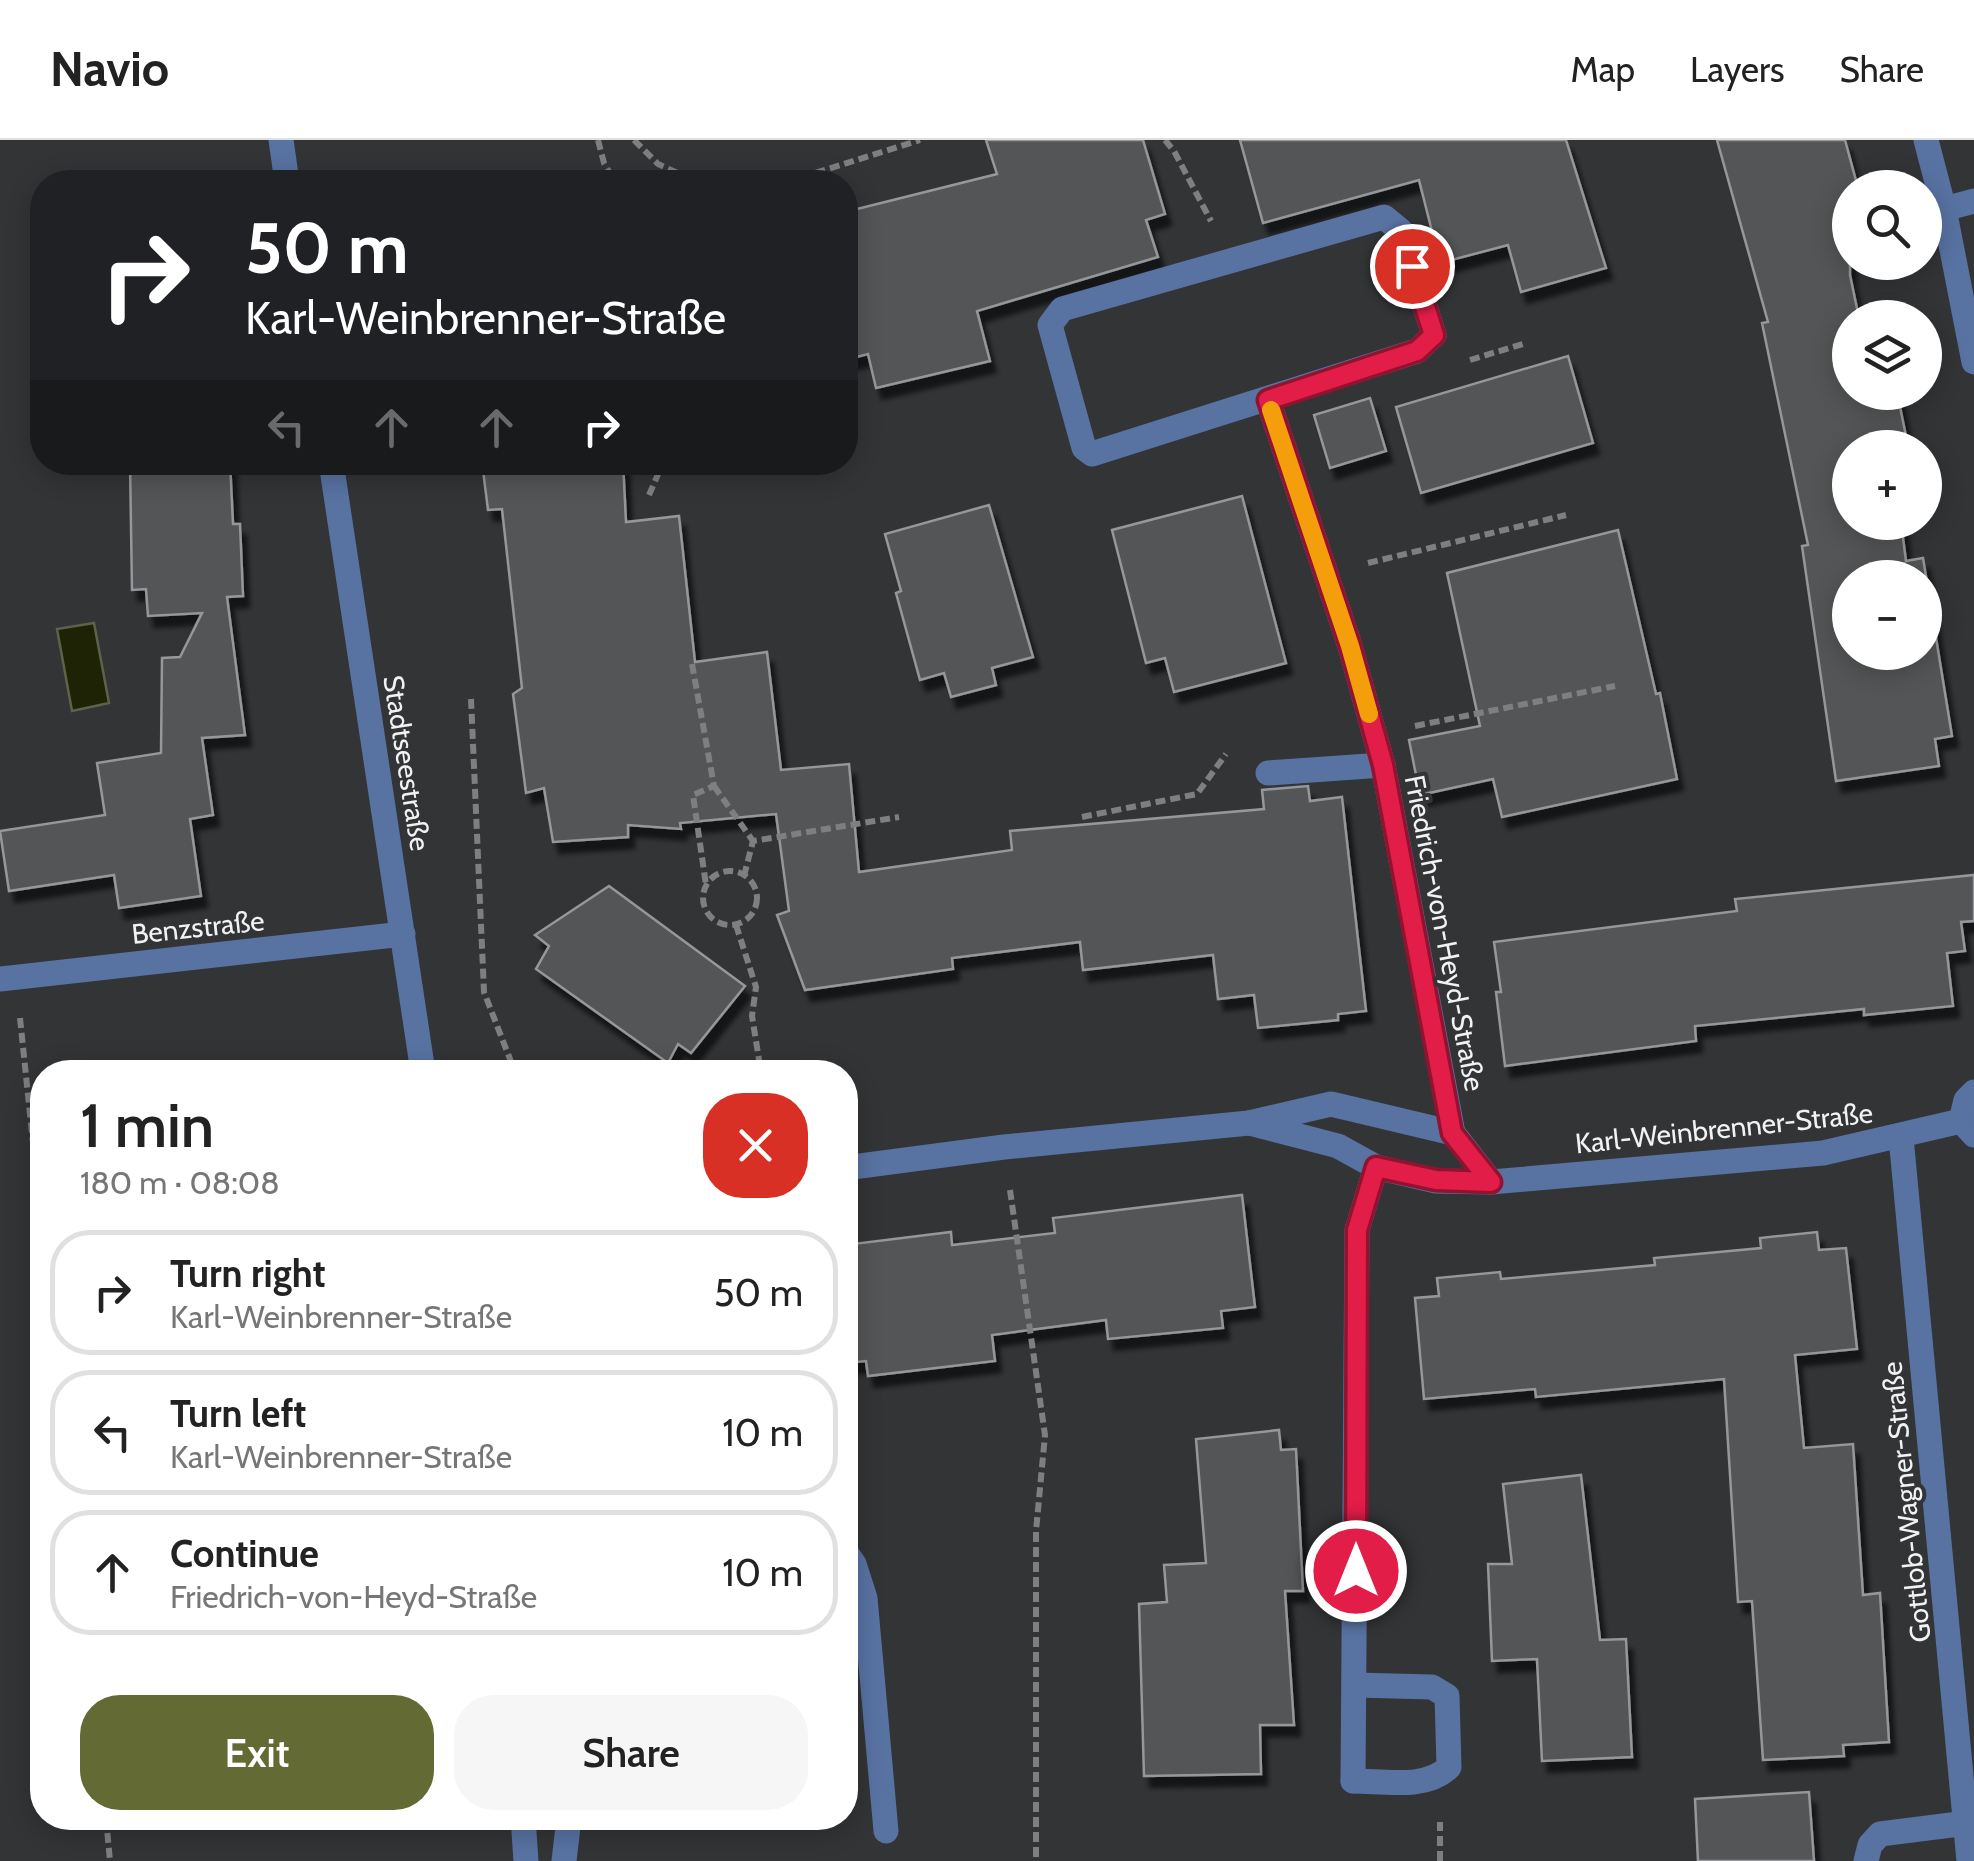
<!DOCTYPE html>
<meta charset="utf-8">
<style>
body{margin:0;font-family:Cabin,sans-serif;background:#f6f6f6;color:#222;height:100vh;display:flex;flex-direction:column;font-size:38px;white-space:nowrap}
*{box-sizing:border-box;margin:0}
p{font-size:32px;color:#767676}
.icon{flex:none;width:55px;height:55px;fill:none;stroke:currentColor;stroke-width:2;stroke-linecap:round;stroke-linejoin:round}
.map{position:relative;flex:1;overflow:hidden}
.panel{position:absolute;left:30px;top:920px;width:828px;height:770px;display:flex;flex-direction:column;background:#fff;border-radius:40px;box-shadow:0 5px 25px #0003}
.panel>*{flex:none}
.hud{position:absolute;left:30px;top:30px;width:828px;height:305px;border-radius:40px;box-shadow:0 5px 25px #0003;background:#202124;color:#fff;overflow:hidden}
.fabs{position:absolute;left:1832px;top:30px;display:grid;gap:20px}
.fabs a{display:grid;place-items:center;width:110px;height:110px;border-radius:50%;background:#fff;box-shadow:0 5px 25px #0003;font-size:50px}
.pin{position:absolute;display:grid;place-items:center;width:85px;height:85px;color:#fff;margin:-42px;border:5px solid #fff;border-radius:50%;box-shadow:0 2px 10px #0007}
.me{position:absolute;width:110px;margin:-55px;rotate:0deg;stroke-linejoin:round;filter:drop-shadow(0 0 8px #0008)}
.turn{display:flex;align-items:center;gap:35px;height:210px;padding:0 50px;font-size:45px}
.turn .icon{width:130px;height:130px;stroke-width:2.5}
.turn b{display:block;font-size:70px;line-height:85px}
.lanes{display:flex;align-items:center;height:95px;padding:0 50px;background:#0003;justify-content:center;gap:50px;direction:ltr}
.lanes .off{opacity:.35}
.round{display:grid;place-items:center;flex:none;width:105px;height:105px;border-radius:40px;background:#f6f6f6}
.headline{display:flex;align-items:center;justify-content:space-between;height:170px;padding:0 50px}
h1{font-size:60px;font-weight:600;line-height:75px}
.primary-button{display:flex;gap:20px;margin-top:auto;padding:20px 50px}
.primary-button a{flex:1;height:115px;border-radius:40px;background:#636a34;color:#fff;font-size:40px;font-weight:600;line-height:115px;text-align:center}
.primary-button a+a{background:#f6f6f6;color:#222}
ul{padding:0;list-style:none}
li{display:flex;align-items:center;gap:30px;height:125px;margin:0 20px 15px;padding:0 30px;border:5px solid #e0e0e0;border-radius:40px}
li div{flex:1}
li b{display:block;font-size:38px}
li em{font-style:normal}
header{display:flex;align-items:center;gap:60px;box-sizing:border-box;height:140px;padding:0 50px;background:#fff;border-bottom:2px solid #e0e0e0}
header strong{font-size:48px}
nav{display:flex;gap:55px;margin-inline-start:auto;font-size:35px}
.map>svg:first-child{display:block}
.water{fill:#1f2305;stroke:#5e614c;stroke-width:2.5}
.building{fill:#535457;stroke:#96979a;stroke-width:2.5;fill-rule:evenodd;filter:url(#shadow)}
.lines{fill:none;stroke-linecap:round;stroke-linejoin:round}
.path{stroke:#7e7f81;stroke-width:6;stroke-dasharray:10 5;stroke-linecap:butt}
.lane{stroke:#5872a2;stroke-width:25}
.street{stroke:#5872a2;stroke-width:25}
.route-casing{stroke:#92132f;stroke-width:25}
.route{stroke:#e11d48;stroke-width:18}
.slow{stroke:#f59e0b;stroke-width:18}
.labels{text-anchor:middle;stroke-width:8;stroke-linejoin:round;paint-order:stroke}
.street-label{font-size:28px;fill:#f1f2f3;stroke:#323436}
</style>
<header>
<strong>Navio</strong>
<nav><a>Map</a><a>Layers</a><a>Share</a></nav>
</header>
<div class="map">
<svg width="1974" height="1721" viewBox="0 0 1974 1721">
<defs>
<filter id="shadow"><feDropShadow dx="6" dy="11" stdDeviation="2.5" flood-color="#0009"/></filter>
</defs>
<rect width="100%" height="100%" fill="#323436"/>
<polygon class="water" points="94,483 109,563 72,571 57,489"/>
<g class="building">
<polygon points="986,0 1143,0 1165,74 1146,80 1158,117 977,171 990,221 876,248 868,214 845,220 845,72 997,34"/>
<polygon points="1240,0 1566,0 1606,128 1521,152 1508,105 1440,123 1419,40 1263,83"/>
<path d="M1717,0H1845L1858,48H1850V135L1859,178H1850V252H1897L1908,306L1850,308V382H1901L1906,421L1923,418L1952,596L1935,599L1939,626L1836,641L1802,406L1808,405L1762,183L1768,182ZM1850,438H1925V512H1850Z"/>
<polygon points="1568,216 1593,303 1421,353 1396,267"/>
<polygon points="1370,258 1386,311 1330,328 1314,275"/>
<polygon points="130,322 230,322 233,384 240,384 243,456 227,457 245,595 202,598 213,675 190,679 201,756 119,768 114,735 9,751 0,691 105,675 97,623 161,613 162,518 180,517 202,473 148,476 146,449 132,450"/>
<polygon points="482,322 623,322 626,382 679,376 695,522 767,512 781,630 849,624 859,732 1012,710 1010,691 1264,669 1262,650 1308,646 1310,661 1342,657 1366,871 1338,874 1338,880 1258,888 1254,855 1218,859 1213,815 1083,830 1080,802 952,818 953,829 805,850 777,775 789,771 776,674 680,683 681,689 628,685 628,697 553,702 544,648 526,653 513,554 522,548 502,369 488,370"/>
<polygon points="1242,356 1286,523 1174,552 1165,518 1146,523 1112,390"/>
<polygon points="989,365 1033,517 992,528 996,545 951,557 944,533 920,540 896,453 901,451 885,394"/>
<polygon points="1618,390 1656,554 1660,553 1677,639 1502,677 1493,639 1420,655 1409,600 1480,586 1447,433"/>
<polygon points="1974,735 1974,781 1961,782 1965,811 1947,813 1953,866 1864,875 1864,869 1695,886 1696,901 1505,926 1496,852 1501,852 1494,802 1737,771 1735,759"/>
<polygon points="609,746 745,846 691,913 678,904 668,923 536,829 549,806 535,795"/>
<polygon points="1242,1055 1255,1167 1221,1171 1223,1188 1108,1199 1106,1180 992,1195 995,1221 868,1236 866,1221 845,1223 845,1105 951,1092 952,1105 1055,1093 1053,1078"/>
<polygon points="1817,1092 1819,1110 1846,1108 1857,1209 1795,1215 1804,1308 1853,1304 1863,1455 1880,1453 1889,1602 1843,1605 1844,1616 1763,1620 1752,1461 1738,1462 1724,1239 1536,1257 1535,1249 1424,1259 1415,1158 1439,1156 1437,1138 1500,1132 1501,1139 1655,1125 1654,1118 1761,1108 1760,1098"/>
<polygon points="1279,1290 1281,1310 1296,1309 1303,1451 1285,1451 1294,1585 1260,1585 1261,1634 1144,1636 1139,1464 1167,1462 1164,1425 1206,1423 1196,1299"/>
<polygon points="1581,1335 1600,1500 1626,1499 1632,1617 1542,1621 1537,1519 1492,1521 1488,1424 1512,1424 1503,1344"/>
<polygon points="1809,1652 1814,1721 1698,1721 1695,1659"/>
</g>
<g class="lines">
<g class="path">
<polyline points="598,0 604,23 615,42"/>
<polyline points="634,0 658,24 697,42"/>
<polyline points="1165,0 1174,11 1211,81"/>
<polyline points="787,42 920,0"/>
<polyline points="1470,220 1526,203"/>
<polyline points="649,355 659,332 659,322"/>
<polyline points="1368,423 1566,375"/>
<polyline points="692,524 714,646 693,655 706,745"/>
<polyline points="471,559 484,852 515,932"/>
<polyline points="1415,586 1615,546"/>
<polyline points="714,646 753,701"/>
<polyline points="1082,677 1197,654 1226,614"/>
<circle cx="730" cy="758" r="27"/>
<polyline points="744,736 753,701 899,677"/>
<polyline points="736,785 756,847 752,876 761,932"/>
<polyline points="20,878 42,1090"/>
<polyline points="1010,1050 1045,1295 1036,1391 1036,1721"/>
<polyline points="106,1678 110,1721"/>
<polyline points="1440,1721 1440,1682"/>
</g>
<g class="lane">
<polyline points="1944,69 1974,61"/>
<polygon points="1384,77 1401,91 1434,195 1417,211 1092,314 1084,308 1050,185 1062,169"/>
<polyline points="1268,633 1383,625"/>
<polyline points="845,1411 854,1424 865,1458 886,1691"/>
<path d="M1353,1641C1383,1641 1427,1650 1449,1627L1447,1556L1432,1547L1355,1545"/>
<polyline points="1866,1721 1870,1705 1880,1694 1967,1683"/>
</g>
<g class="street">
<polyline points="281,0 287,42"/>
<polyline points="1926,0 1944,69 1974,222"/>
<polyline points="1268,260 1350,506 1383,625 1453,993"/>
<polyline points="331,322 423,932"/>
<polyline points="0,839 403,794"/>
<polyline points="1974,952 1966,960 1961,981 1974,995"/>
<polygon points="1331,964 1453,993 1491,1042 1436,1041 1376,1027 1338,1006 1249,983"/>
<polyline points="1901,997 1969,1721"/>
<polyline points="845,1028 1004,1007 1249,983"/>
<polyline points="1491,1042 1823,1013 1961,981"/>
<polyline points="1353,1641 1357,1090 1376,1027"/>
<polyline points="523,1678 526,1721"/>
<polyline points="564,1721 569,1678"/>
</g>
</g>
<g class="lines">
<g class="route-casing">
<polyline id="route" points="1356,1431 1357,1090 1376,1027 1436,1040 1491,1042 1452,993 1383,625 1350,506 1268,260 1417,211 1434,195 1412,126"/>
</g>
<use href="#route" class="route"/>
<polyline class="slow" points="1271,270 1350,506 1369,574"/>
</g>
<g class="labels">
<g class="street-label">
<text transform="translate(407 623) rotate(81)" y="10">Stadtseestraße</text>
<text transform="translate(198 787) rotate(-6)" y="10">Benzstraße</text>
<text transform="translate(1445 793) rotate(79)" y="10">Friedrich-von-Heyd-Straße</text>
<text transform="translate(1724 988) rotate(-6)" y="10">Karl-Weinbrenner-Straße</text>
<text transform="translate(1906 1362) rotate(-96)" y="10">Gottlob-Wagner-Straße</text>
</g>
</g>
</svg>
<div class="fabs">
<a><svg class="icon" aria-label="search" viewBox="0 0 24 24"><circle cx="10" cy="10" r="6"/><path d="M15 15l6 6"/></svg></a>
<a><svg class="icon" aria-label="layers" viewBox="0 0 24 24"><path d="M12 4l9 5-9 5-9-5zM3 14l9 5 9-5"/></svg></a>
<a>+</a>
<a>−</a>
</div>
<div class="pin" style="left:1412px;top:126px;background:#d93025"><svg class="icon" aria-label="arrive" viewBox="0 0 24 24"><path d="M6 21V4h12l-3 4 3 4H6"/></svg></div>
<svg class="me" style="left:1356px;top:1431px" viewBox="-20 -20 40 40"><circle r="17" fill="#e11d48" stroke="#fff" stroke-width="3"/><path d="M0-11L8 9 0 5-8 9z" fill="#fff"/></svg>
<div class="hud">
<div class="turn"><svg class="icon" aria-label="right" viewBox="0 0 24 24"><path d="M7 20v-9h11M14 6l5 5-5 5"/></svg><div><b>50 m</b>Karl-Weinbrenner-Straße</div></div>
<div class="lanes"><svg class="icon off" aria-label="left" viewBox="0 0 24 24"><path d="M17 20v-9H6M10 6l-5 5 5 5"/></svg><svg class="icon off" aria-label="ahead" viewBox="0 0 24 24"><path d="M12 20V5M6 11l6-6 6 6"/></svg><svg class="icon off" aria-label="ahead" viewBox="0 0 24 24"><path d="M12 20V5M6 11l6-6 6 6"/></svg><svg class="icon" aria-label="right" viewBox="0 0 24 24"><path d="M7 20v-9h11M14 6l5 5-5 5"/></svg></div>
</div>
<section class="panel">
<div class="headline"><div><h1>1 min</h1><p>180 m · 08:08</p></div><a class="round" style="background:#d93025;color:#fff"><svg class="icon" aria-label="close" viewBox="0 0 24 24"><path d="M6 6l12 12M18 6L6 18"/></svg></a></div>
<ul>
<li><svg class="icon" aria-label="right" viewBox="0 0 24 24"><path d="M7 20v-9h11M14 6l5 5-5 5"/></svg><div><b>Turn right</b><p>Karl-Weinbrenner-Straße</p></div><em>50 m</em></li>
<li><svg class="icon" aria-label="left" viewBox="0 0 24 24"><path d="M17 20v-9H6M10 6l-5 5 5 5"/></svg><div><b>Turn left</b><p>Karl-Weinbrenner-Straße</p></div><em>10 m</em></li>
<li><svg class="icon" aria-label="ahead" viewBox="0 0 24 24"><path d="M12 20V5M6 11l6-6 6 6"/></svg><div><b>Continue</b><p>Friedrich-von-Heyd-Straße</p></div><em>10 m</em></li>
</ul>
<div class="primary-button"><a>Exit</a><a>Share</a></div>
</section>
</div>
